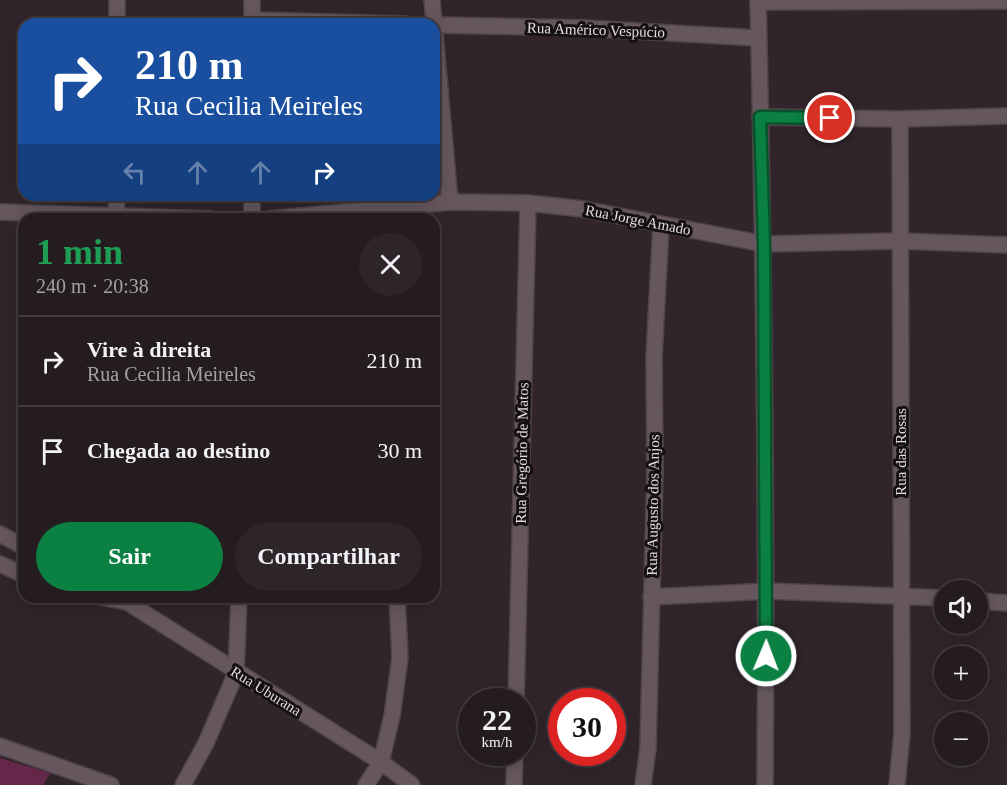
<!DOCTYPE html>
<html lang="pt">
<meta charset="utf-8">
<style>
body{margin:0;font-family:"Times New Roman",serif;background:#2d2529;color:#f1f3f6;height:100vh;display:flex;flex-direction:column;font-size:22px;white-space:nowrap}
*{box-sizing:border-box;margin:0}
p{font-size:20px;color:#a3a1a5}
.icon{flex:none;width:33px;height:33px;fill:none;stroke:currentColor;stroke-width:2;stroke-linecap:round;stroke-linejoin:round}
.map{position:relative;flex:1;overflow:hidden}
.side{position:absolute;left:18px;top:213px;width:422px;height:390px;display:flex;flex-direction:column;background:#251c20;border-radius:18px;box-shadow:0 3px 15px #0003,0 0 0 2px #423a3e}
.side>*{flex:none}
.hud{position:absolute;left:18px;top:18px;width:422px;height:183px;border-radius:18px;box-shadow:0 3px 15px #0003,0 0 0 2px #423a3e;background:#1a4fa0;color:#fff;overflow:hidden}
.tools{position:absolute;left:934px;top:580px;display:grid;gap:12px}
.tools a{display:grid;place-items:center;width:54px;height:54px;border-radius:50%;background:#251c20;box-shadow:0 3px 15px #0003,0 0 0 2px #423a3e;font-size:30px}
.speed{position:absolute;left:458px;top:688px;display:flex;gap:12px;font-size:30px;font-weight:700;text-align:center}
.speed>*{display:grid;place-content:center;width:78px;height:78px;border-radius:50%;background:#251c20;box-shadow:0 3px 15px #0003,0 0 0 2px #423a3e;line-height:1}
.speed small{font-size:15px;font-weight:400}
.speed .limit{border:9px solid #d22;background:#fff;color:#111}
.pin{position:absolute;display:grid;place-items:center;width:51px;height:51px;color:#fff;margin:-26px;border:3px solid #fff;border-radius:50%;box-shadow:0 2px 6px #0007}
.me{position:absolute;width:66px;margin:-33px;rotate:1deg;stroke-linejoin:round;filter:drop-shadow(0 0 4px #0008)}
.turn{display:flex;align-items:center;gap:21px;height:126px;padding:0 18px;font-size:27px}
.turn .icon{width:78px;height:78px;stroke-width:2.5}
.turn b{display:block;font-size:42px;line-height:51px}
.lanes{display:flex;align-items:center;height:57px;padding:0 18px;background:#0003;justify-content:center;gap:30px;direction:ltr}
.lanes .off{opacity:.35}
.round{display:grid;place-items:center;flex:none;width:63px;height:63px;border-radius:32px;background:#2d2529}
.summary{display:flex;align-items:center;justify-content:space-between;height:102px;padding:0 18px}
h1{font-size:36px;font-weight:600;line-height:45px;color:#1e9e55}
.primary-button{display:flex;gap:12px;margin-top:auto;padding:12px 18px}
.primary-button a{flex:1;height:69px;border-radius:36px;background:#0b8043;color:#fff;font-size:24px;font-weight:600;line-height:69px;text-align:center}
.primary-button a+a{background:#2d2529;color:#f1f3f6}
ul{padding:0;list-style:none}
li{display:flex;align-items:center;gap:18px;height:90px;padding:0 18px;border-top:2px solid #423a3e}
li div{flex:1}
li b{display:block;font-size:22px}
li em{font-style:normal}
.map>svg:first-child{display:block}
.green{fill:#642749}
.lines{fill:none;stroke-linecap:round;stroke-linejoin:round}
.minor-casing{stroke:#4e4348;stroke-width:18}
.tertiary-casing{stroke:#4e4348;stroke-width:18}
.minor{stroke:#66575e;stroke-width:15}
.tertiary{stroke:#66575e;stroke-width:15}
.route-casing{stroke:#07532c;stroke-width:15}
.route{stroke:#0b8043;stroke-width:10}
.labels{text-anchor:middle;stroke-width:6;stroke-linejoin:round;paint-order:stroke}
.street-label{font-size:15px;fill:#e4dbdf;stroke:#151012}
</style>
<div class="map">
<svg width="1007" height="785" viewBox="0 0 1007 785">
<rect width="100%" height="100%" fill="#31252b"/>
<polygon class="green" points="0,758 50,773 43,785 0,785"/>
<g class="lines">
<g class="minor-casing">
<g id="minor">
<polyline points="252,0 252,24"/>
<polyline points="432,0 450,202"/>
<path d="M758,0C764,262 767,523 765,785"/>
<polyline points="758,2 1007,1"/>
<polyline points="252,20 406,24"/>
<polyline points="117,24 117,0"/>
<polyline points="434,25 584,28 758,38"/>
<polyline points="760,117 900,119 1007,116"/>
<polyline points="116,195 117,219"/>
<polyline points="252,195 252,219"/>
<polyline points="0,212 211,219"/>
<polyline points="269,219 450,202 528,203 583,209 764,244 900,241 1007,245"/>
<polyline points="0,564 24,575"/>
<polyline points="101,597 131,603"/>
<polyline points="651,597 767,591 945,598"/>
<polyline points="978,601 1007,603"/>
<polyline points="516,702 528,203"/>
<polyline points="0,746 111,785"/>
<polyline points="183,785 206,743 236,673 239,597"/>
<polyline points="366,785 381,762 392,716 400,658 397,597"/>
<polyline points="514,785 515,753"/>
<polyline points="643,785 648,748 655,470 654,357 661,225"/>
<polyline points="897,785 902,733 900,119"/>
</g>
</g>
<g class="tertiary-casing">
<g id="tertiary">
<polyline points="0,534 24,547"/>
<polyline points="119,597 381,762 412,785"/>
</g>
</g>
<use href="#minor" class="minor"/>
<use href="#tertiary" class="tertiary"/>
</g>
<g class="lines">
<g class="route-casing">
<polyline id="route" points="766,656 764,244 760,117 830,118"/>
</g>
<use href="#route" class="route"/>
</g>
<g class="labels">
<g class="street-label">
<text transform="translate(596 30) rotate(2)" y="5">Rua Américo Vespúcio</text>
<text transform="translate(638 220) rotate(11)" y="5">Rua Jorge Amado</text>
<text transform="translate(901 452) rotate(-90)" y="5">Rua das Rosas</text>
<text transform="translate(522 453) rotate(-89)" y="5">Rua Gregório de Matos</text>
<text transform="translate(653 505) rotate(-89)" y="5">Rua Augusto dos Anjos</text>
<text transform="translate(266 691) rotate(32)" y="5">Rua Uburana</text>
</g>
</g>
</svg>
<div class="tools">
<a><svg class="icon" aria-label="sound" viewBox="0 0 24 24"><path d="M4 9h4l5-4v14l-5-4H4zM17 9q2 3 0 6"/></svg></a>
<a>+</a>
<a>−</a>
</div>
<div class="speed"><div>22<small>km/h</small></div><div class="limit">30</div></div>
<div class="pin" style="left:830px;top:118px;background:#d93025"><svg class="icon" aria-label="arrive" viewBox="0 0 24 24"><path d="M6 21V4h12l-3 4 3 4H6"/></svg></div>
<svg class="me" style="left:766px;top:656px" viewBox="-20 -20 40 40"><circle r="17" fill="#0b8043" stroke="#fff" stroke-width="3"/><path d="M0-11L8 9 0 5-8 9z" fill="#fff"/></svg>
<div class="hud">
<div class="turn"><svg class="icon" aria-label="right" viewBox="0 0 24 24"><path d="M7 20v-9h11M14 6l5 5-5 5"/></svg><div><b>210 m</b>Rua Cecilia Meireles</div></div>
<div class="lanes"><svg class="icon off" aria-label="left" viewBox="0 0 24 24"><path d="M17 20v-9H6M10 6l-5 5 5 5"/></svg><svg class="icon off" aria-label="ahead" viewBox="0 0 24 24"><path d="M12 20V5M6 11l6-6 6 6"/></svg><svg class="icon off" aria-label="ahead" viewBox="0 0 24 24"><path d="M12 20V5M6 11l6-6 6 6"/></svg><svg class="icon" aria-label="right" viewBox="0 0 24 24"><path d="M7 20v-9h11M14 6l5 5-5 5"/></svg></div>
</div>
<section class="side">
<div class="summary"><div><h1>1 min</h1><p>240 m · 20:38</p></div><a class="round"><svg class="icon" aria-label="close" viewBox="0 0 24 24"><path d="M6 6l12 12M18 6L6 18"/></svg></a></div>
<ul>
<li><svg class="icon" aria-label="right" viewBox="0 0 24 24"><path d="M7 20v-9h11M14 6l5 5-5 5"/></svg><div><b>Vire à direita</b><p>Rua Cecilia Meireles</p></div><em>210 m</em></li>
<li><svg class="icon" aria-label="arrive" viewBox="0 0 24 24"><path d="M6 21V4h12l-3 4 3 4H6"/></svg><div><b>Chegada ao destino</b></div><em>30 m</em></li>
</ul>
<div class="primary-button"><a>Sair</a><a>Compartilhar</a></div>
</section>
</div>
